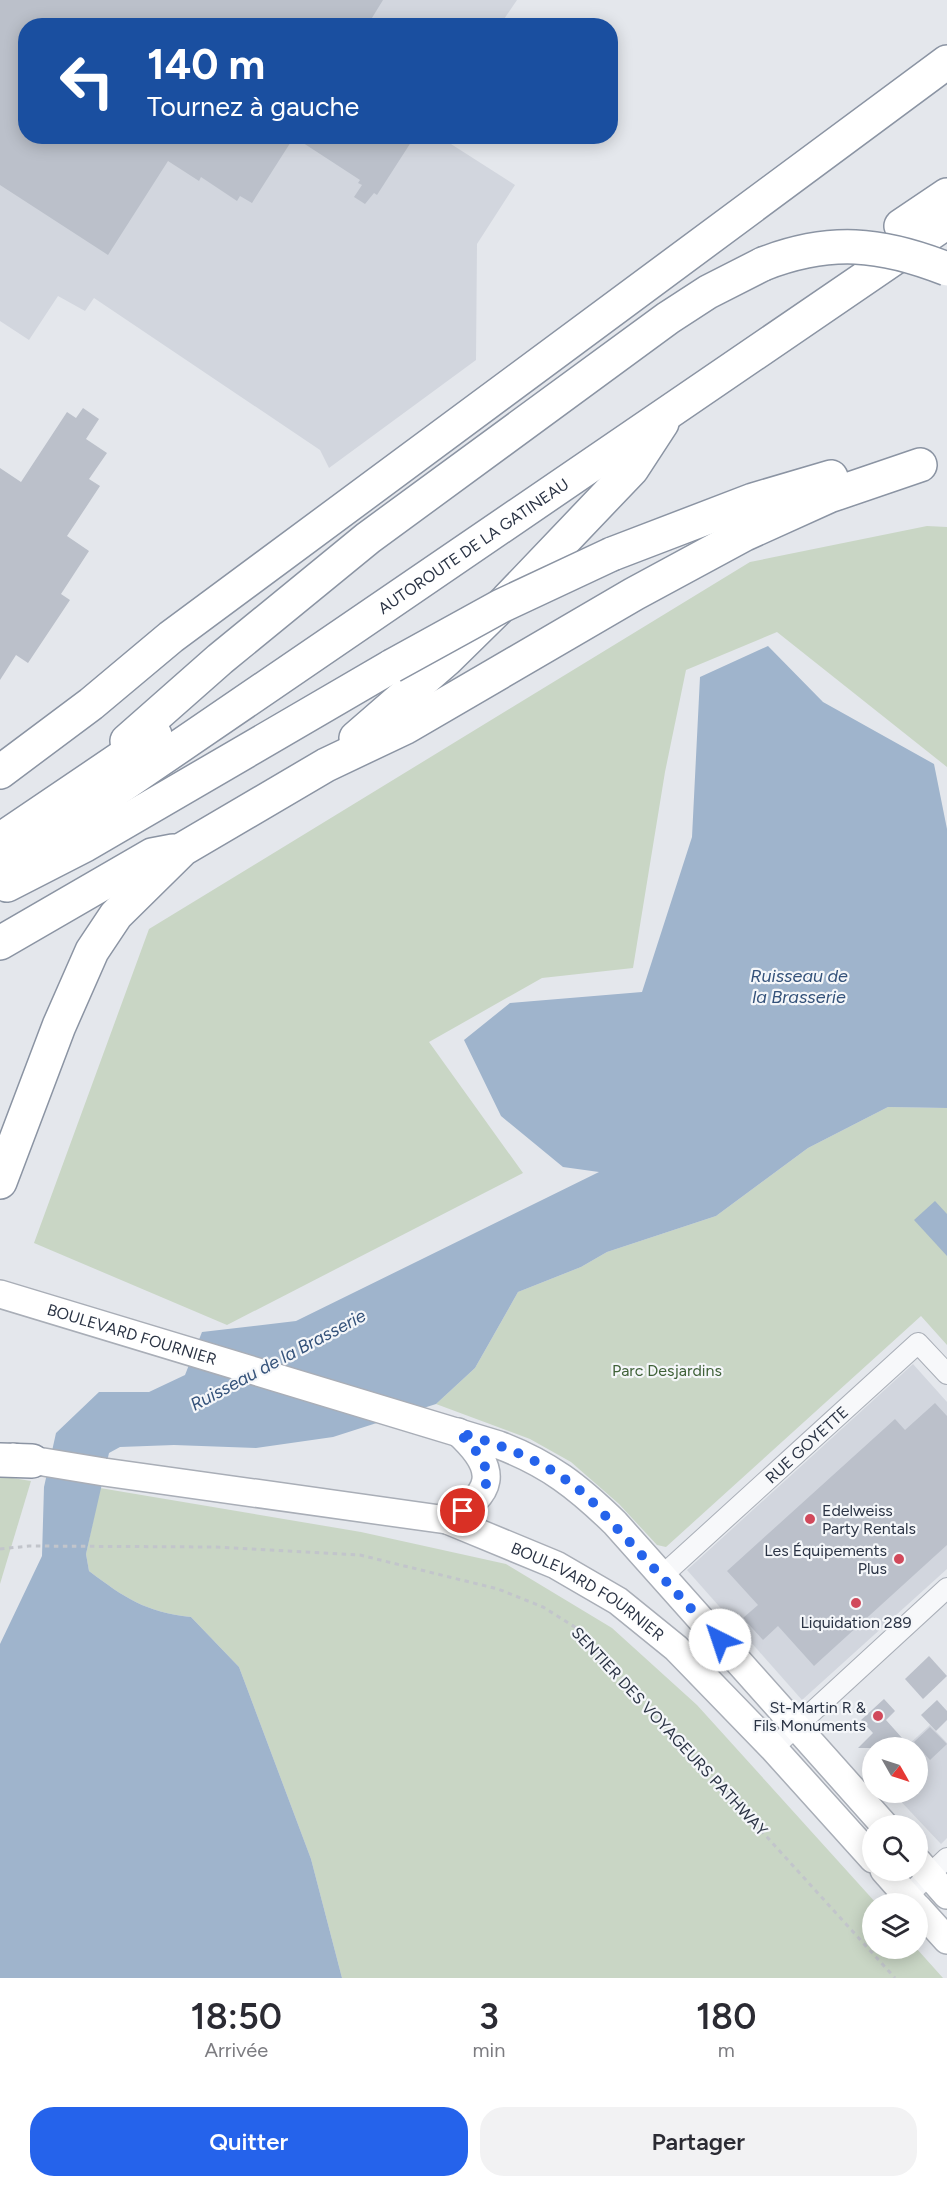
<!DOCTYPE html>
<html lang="fr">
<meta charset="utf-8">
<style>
body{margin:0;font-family:Figtree,sans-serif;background:#f2f2f3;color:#2b2b33;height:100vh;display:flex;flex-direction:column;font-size:22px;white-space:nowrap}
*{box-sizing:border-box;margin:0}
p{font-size:20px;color:#7c7c81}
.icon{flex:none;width:33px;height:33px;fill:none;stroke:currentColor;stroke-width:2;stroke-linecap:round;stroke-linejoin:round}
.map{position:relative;height:1978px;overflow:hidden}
.side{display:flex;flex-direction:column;background:#fff;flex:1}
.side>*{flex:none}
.top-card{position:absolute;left:18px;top:18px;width:600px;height:126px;border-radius:24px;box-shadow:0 3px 15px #0003;background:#1a4fa0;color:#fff;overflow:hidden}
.needle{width:39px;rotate:129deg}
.buttons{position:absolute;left:862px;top:1737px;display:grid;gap:12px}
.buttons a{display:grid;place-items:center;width:66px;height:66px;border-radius:50%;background:#fff;box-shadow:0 3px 15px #0003;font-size:30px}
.pin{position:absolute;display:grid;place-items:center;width:51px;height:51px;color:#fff;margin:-26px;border:3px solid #fff;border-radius:50%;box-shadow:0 2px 6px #0007}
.me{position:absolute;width:66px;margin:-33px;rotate:319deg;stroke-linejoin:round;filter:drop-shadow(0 0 4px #0008)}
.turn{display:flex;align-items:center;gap:21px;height:126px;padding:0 30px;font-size:27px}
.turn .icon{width:78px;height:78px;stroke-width:2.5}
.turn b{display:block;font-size:42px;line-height:51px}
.eta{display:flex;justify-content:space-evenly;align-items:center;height:102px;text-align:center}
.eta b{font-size:36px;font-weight:600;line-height:42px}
.button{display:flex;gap:12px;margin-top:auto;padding:12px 30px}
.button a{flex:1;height:69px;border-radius:24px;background:#2563eb;color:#fff;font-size:24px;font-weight:600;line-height:69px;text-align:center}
.button a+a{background:#f2f2f3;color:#2b2b33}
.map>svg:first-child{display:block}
.built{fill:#d2d6de}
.green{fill:#c9d6c5}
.water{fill:#9fb4cc}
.building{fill:#bbc0ca}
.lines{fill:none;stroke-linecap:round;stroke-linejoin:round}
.street-casing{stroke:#a9aeb7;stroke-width:22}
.secondary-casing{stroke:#a9aeb7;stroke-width:30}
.highway-casing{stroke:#8b94a3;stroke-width:36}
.path{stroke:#c2c5cb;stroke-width:3;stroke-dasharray:4.5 4.5;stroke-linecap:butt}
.street{stroke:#f7f8fa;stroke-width:20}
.secondary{stroke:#fff;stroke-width:27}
.highway{stroke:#fff;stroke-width:33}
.highway-bridge-casing{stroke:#8b94a3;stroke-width:36;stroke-linecap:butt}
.highway-bridge{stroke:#fff;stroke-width:33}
.route{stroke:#2563eb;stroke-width:10;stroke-dasharray:0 18}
.poi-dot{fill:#d1495b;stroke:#f4f6f9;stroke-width:2}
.labels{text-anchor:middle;stroke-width:4.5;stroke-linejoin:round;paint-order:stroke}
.street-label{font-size:16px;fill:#2b3445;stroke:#f4f6f9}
.park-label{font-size:16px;fill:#3f6138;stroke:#f4f6f9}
.poi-label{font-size:16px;fill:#2b3445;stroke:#f4f6f9;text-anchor:end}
.water-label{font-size:18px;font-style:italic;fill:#34527a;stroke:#f4f6f9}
</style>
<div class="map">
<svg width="947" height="1978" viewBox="0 0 947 1978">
<rect width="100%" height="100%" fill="#e4e7ec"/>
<g class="built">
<polygon points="0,0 517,0 500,25 26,26 26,136 440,137 515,185 477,244 476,360 329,468 320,450 94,298 85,311 58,296 29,340 0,321"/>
<polygon points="913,1364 947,1402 947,1569 802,1700 687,1570"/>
<polygon points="930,1725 947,1743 947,1838 941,1844 893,1793 918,1792 918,1748 906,1747"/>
</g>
<g class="green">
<polygon points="927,526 947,527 947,767 777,632 686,670 665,772 633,968 542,978 429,1042 523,1173 227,1325 34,1243 149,929 750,562"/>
<polygon points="888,1107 947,1108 947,1345 921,1316 666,1547 657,1545 619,1504 571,1462 530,1439 436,1404 475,1368 518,1292 581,1267 607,1252 716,1216 808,1148"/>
<polygon points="0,1476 31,1481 0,1584"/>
<path d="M100,1488L361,1532L506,1564L612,1628L697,1705L876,1903L873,1904V1948L917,1949L943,1978H342L311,1859L239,1667L191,1617C145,1612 125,1598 89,1571L86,1554Z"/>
</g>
<g class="water">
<path d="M768,646L823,702L934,764L947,829V1108L888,1107L808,1148L716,1216L607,1252L581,1267L518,1292L475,1368L436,1404L333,1437L256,1448L174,1445L120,1447L109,1453L86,1554L89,1571C125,1598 145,1612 191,1617L239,1667L311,1859L342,1978H0V1644L42,1556L44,1487L56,1433L99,1392H149L185,1375L202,1332L296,1321L599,1172L563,1167L501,1116L464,1040L510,1003L642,992L692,837L700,677Z"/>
<polygon points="935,1201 947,1214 947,1256 914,1220"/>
</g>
<g class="building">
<polygon points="0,0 383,0 367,26 26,26 26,136 415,136 377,195 374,193 365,204 354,197 362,185 358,183 360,180 294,137 252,203 240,196 237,201 201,177 199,181 168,161 108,255 0,185"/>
<polygon points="83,408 99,419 86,439 107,453 89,479 100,486 67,536 89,551 61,594 70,600 28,663 16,655 0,680 0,468 21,482 67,412 76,418"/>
<polygon points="935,1403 947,1416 947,1545 814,1666 778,1626 763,1640 743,1618 758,1605 727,1571 895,1419 905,1430"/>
<polygon points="929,1656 947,1676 923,1699 905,1679"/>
<polygon points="884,1699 895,1711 886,1720 911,1748 858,1748 873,1733 861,1720"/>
<polygon points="937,1700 947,1711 947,1720 936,1731 921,1715"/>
<polygon points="930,1727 947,1744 930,1760 914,1742"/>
</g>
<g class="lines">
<g class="street-casing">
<g id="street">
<path id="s1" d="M663,1575L918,1343L947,1374"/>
<polyline points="773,1748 947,1588"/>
<polyline points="907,1896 947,1858"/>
</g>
</g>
<g class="secondary-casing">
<g id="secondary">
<path id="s2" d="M0,1294L499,1445C549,1464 578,1487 615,1523L885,1826"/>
<path id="s3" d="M13,1457L104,1472L447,1520L556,1565L618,1601L676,1648L773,1748L873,1859"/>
<path d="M447,1520C494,1493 500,1471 458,1432"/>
<polyline points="918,1862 947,1895"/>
<polyline points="884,1870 914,1904"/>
<polyline points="918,1908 947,1940"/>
</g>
</g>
<g class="highway-casing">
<g id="highway">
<polyline points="901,226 947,195"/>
<polyline points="612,554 753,500 831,477"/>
<polyline points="356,738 447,659 507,600 632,469 662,423"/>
<polyline points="127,741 220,659 368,538 668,318 708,292 763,264"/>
<polyline points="0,772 91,704 171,637 947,62"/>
<polyline points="0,840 155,735"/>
<path id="s4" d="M0,869L947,222"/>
<polyline points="7,885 85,845 392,666"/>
<polyline points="0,943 152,855 173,851"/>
<polyline points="0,1182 59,1026 92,951 116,915 183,849 326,765 406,727 634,594 745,534 829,496 920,465"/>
<polyline points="0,1460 32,1461"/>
</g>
</g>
<polyline class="path" points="0,1549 29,1546 214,1547 360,1555 498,1589 543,1607 578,1629 895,1978"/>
<use href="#street" class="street"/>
<use href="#secondary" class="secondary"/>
<use href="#highway" class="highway"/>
<g class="highway-bridge-casing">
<g id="highway-bridge">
<path d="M763,264C830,238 881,243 947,269"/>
<polyline points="392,666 501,606 612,554"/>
</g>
</g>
<use href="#highway-bridge" class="highway-bridge"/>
</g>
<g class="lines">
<path class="route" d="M463,1511C502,1484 488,1460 458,1432C510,1448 548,1462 589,1498L720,1640"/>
</g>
<g class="poi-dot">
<circle cx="810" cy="1519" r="6"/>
<circle cx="899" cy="1559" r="6"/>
<circle cx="856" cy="1603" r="6"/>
<circle cx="878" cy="1716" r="6"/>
</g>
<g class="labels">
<g class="street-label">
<text dy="6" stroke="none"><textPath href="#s4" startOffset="573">AUTOROUTE DE LA GATINEAU</textPath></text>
<text dy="6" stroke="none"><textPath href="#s2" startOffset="138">BOULEVARD FOURNIER</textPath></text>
<text dy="6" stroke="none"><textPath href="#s1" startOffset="194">RUE GOYETTE</textPath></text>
<text dy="6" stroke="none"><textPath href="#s3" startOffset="597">BOULEVARD FOURNIER</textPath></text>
<text transform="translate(670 1731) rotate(47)" y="6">SENTIER DES VOYAGEURS PATHWAY</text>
</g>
<g class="park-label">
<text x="667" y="1376">Parc Desjardins</text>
</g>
<g class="poi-label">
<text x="822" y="1516" text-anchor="start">Edelweiss<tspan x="822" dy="18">Party Rentals</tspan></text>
<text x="887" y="1556">Les Équipements<tspan x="887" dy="18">Plus</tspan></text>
<text x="856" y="1628" text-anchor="middle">Liquidation 289</text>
<text x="866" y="1713">St-Martin R &amp;<tspan x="866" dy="18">Fils Monuments</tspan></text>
</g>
<g class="water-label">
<text x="799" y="982">Ruisseau de<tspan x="799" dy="21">la Brasserie</tspan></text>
<text transform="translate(278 1360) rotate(-28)" y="6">Ruisseau de la Brasserie</text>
</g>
</g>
</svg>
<div class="buttons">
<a><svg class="needle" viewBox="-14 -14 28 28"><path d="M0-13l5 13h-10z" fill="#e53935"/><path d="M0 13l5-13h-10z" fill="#7c7c81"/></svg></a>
<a><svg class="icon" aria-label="search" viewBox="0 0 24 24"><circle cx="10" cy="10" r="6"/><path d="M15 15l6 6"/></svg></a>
<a><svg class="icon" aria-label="layers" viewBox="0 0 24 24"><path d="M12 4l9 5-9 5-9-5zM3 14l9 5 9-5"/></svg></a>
</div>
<div class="pin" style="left:463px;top:1511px;background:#d93025"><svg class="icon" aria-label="arrive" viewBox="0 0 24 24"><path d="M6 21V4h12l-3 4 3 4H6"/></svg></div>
<svg class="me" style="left:720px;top:1640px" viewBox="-20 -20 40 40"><circle r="19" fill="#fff"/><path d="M0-13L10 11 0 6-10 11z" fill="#2563eb"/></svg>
<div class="top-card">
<div class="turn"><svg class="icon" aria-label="left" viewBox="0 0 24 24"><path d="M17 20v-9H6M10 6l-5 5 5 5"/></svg><div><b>140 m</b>Tournez à gauche</div></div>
</div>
</div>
<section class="side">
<div class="eta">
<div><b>18:50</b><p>Arrivée</p></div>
<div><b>3</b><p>min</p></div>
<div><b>180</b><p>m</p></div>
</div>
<div class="button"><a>Quitter</a><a>Partager</a></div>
</section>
